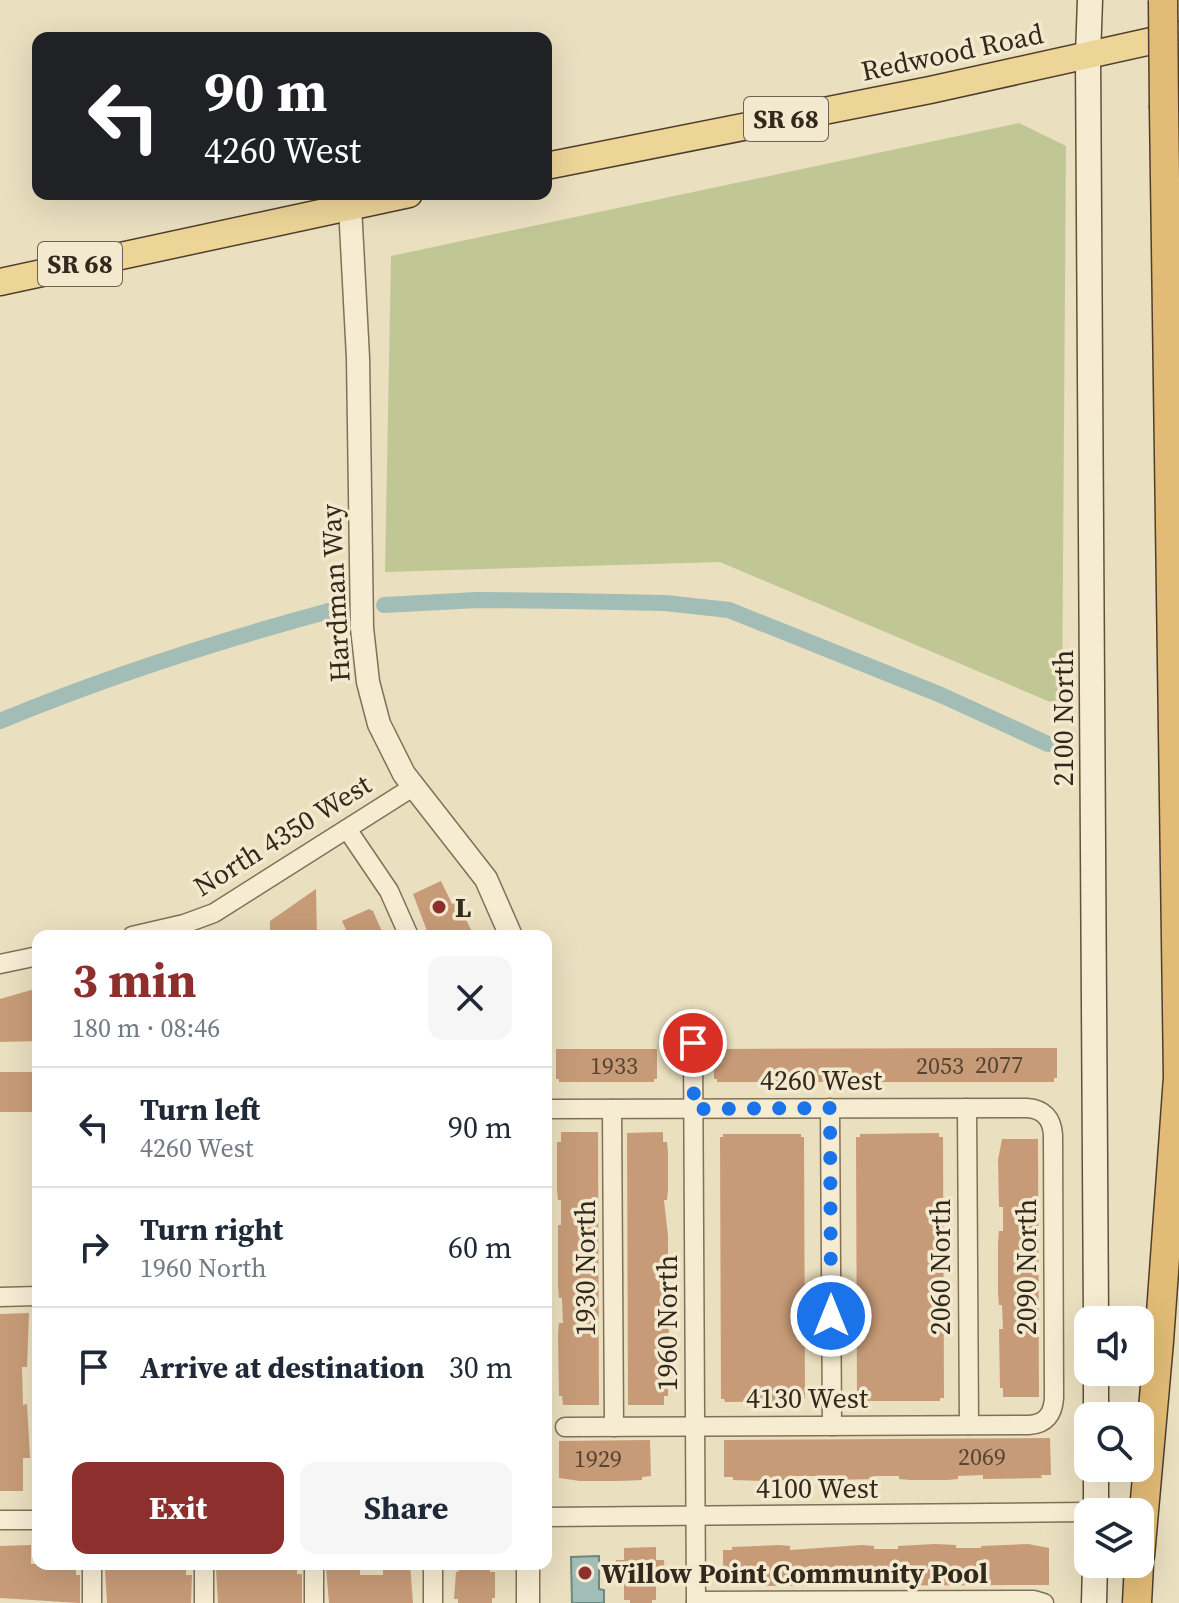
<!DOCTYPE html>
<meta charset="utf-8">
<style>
body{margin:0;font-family:"Source Serif 4",serif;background:#f6f6f7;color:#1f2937;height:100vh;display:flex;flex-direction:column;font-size:30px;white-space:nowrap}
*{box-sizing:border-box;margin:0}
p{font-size:26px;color:#747a83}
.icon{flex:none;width:44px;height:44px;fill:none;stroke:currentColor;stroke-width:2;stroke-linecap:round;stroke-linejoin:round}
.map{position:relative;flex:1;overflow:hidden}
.panel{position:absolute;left:32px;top:930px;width:520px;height:640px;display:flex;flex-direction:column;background:#fff;border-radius:16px;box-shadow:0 8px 32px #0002}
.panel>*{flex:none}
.guide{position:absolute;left:32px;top:32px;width:520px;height:168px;border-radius:16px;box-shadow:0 8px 32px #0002;background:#202124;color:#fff;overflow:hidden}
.tools{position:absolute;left:1074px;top:1306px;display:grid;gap:16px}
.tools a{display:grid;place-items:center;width:80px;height:80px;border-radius:16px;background:#fff;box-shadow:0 8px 32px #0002;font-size:40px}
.pin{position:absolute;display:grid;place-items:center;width:68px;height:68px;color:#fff;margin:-34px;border:4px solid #fff;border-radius:50%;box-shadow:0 2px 8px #0007}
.me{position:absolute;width:88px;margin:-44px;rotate:0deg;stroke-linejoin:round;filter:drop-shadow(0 0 6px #0008)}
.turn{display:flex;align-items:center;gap:28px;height:168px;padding:0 40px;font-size:36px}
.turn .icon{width:104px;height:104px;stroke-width:2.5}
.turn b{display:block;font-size:56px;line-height:68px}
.round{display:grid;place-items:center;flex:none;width:84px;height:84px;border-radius:16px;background:#f6f6f7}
.head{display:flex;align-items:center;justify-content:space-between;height:136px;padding:0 40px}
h1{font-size:48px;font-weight:700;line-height:60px;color:#8d2f2d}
.action{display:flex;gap:16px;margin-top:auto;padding:16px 40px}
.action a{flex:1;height:92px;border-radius:16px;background:#8d2f2d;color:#fff;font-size:32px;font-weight:700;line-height:92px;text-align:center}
.action a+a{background:#f6f6f7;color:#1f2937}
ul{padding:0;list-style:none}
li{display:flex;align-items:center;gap:24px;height:120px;padding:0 40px;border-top:2px solid #e0e1e3}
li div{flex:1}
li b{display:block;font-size:30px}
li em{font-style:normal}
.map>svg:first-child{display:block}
.green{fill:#c0c794}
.water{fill:#a2bdb6;stroke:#6a8983;stroke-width:2}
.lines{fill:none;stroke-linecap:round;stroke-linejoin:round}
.canal{stroke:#a2bdb6;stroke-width:16}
.building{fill:#c79b77}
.minor-casing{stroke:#827059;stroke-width:21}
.tertiary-casing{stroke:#827059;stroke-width:25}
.secondary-casing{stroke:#64513c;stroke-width:27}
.primary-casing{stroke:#503e2d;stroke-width:29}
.trunk-casing{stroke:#503e2d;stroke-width:31}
.minor{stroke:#f6ecd2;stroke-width:18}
.tertiary{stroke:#f6ecd2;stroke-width:22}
.secondary{stroke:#f6ecd2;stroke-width:24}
.primary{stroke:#edd598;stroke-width:26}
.trunk{stroke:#e2bb76;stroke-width:28}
.trunk-bridge-casing{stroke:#503e2d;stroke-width:31;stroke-linecap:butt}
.trunk-bridge{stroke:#e2bb76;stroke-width:28}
.route{stroke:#1a73e8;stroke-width:14;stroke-dasharray:0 25.2}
.poi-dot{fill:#8d2f2d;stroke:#f2e9ce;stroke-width:3}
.labels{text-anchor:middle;stroke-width:7;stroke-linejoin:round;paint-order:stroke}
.number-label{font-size:24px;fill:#574533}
.shield{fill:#f2e9ce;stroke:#6c6251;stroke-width:2}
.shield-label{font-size:26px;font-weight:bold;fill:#32281c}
.street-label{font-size:28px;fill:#32281c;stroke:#f2e9ce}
.poi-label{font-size:28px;font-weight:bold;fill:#32281c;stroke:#f2e9ce;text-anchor:start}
</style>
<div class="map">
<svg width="1179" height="1603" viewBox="0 0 1179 1603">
<rect width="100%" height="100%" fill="#eadfbf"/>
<polygon class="green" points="1019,123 1066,146 1062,707 720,562 385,572 391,256"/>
<polygon class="water" points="599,1556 599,1589 604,1590 604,1603 572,1603 571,1557"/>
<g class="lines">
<g class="canal">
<polyline points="384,605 477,600 568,601 665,603 729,610 941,695 1048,744"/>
<path d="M0,721C111,675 224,639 340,608"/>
</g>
</g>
<g class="building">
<polygon points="441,881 452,904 457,901 474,936 429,936 413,894"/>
<polygon points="316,889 317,936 270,936 270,921"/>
<polygon points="369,909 373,911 384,936 349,936 342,921"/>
<polygon points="38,988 38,1041 0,1042 0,999"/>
<polygon points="1057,1048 1057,1078 1054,1078 1054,1082 717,1082 717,1079 714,1079 714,1049"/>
<polygon points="556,1049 657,1049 657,1079 654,1079 654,1082 559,1082 559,1079 556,1079"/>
<rect x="0" y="1072" width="38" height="40"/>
<polygon points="561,1132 598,1132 599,1405 563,1405 562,1396 559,1396 558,1334 559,1323 563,1323 562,1298 559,1298 558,1287 558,1225 561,1225 561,1200 558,1200 557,1189 557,1142 561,1142"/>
<polygon points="663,1132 663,1142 667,1142 668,1153 668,1189 667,1200 664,1200 668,1236 668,1286 667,1298 665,1298 665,1322 668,1322 669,1334 668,1396 664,1396 664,1405 628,1405 627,1133"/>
<polygon points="939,1133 939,1137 943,1137 944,1398 940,1398 940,1401 861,1401 861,1398 857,1398 856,1137 860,1137 860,1134"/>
<polygon points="723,1134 801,1134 801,1137 804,1137 805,1398 802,1398 802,1401 725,1402 724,1399 721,1399 720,1137 723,1137"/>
<polygon points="1002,1139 1038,1139 1039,1397 1003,1397 1003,1388 1000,1388 999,1329 1003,1329 1002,1305 999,1305 998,1293 998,1243 999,1231 1003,1231 1003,1207 999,1207 998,1160"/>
<polygon points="29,1313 27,1367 22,1367 23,1405 27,1404 30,1458 23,1458 23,1491 0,1491 0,1314"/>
<polygon points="1050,1438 1051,1475 1041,1475 1042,1478 983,1479 983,1475 958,1476 958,1479 947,1480 911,1480 899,1479 899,1476 875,1476 875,1479 828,1480 816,1480 816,1476 792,1476 792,1480 768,1481 733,1480 733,1477 724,1477 724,1440"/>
<polygon points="650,1440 651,1476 642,1477 642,1480 619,1481 580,1481 559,1478 559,1441"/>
<polygon points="935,1544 956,1545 956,1548 981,1548 981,1546 1028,1544 1049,1548 1049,1585 723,1586 723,1550 732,1550 732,1547 779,1545 790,1546 790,1550 862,1545 874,1546 874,1549 898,1549 898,1546"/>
<polygon points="31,1545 31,1564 76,1564 76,1575 80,1575 80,1603 0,1598 0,1546"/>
<polygon points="656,1547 656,1560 664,1560 665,1580 656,1580 656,1600 652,1600 652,1603 630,1603 630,1600 624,1600 624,1580 616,1580 616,1560 624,1560 624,1548"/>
<polygon points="160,1564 186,1564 186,1575 192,1575 191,1603 107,1603 105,1569 160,1568"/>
<polygon points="271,1564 297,1564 297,1574 302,1574 302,1603 218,1603 216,1569 271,1568"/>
<polygon points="383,1564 410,1564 413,1603 329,1603 326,1568 360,1567 360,1575 383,1575"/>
<polygon points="459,1564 490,1564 490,1572 495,1572 495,1598 492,1598 492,1603 458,1603 458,1599 454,1599 456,1572 459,1571"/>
</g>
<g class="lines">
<g class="minor-casing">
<g id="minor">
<polyline points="347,829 389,891 409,936"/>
<polyline points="132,936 184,924 214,913 413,787"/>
<polyline points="0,964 38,956"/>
<polyline points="693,1043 696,1603"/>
<polyline points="830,1108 832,1426"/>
<polyline points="967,1108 969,1425"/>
<path d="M546,1109L1027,1108C1044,1109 1052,1119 1053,1135L1054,1398C1053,1414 1046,1424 1029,1425L565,1427"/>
<polyline points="612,1109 614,1427"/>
<polyline points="0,1297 38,1296"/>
<polyline points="546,1517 1088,1512"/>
<polyline points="0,1520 38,1520"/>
<polyline points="92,1564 92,1603"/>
<polyline points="204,1564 204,1603"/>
<polyline points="314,1564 314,1603"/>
<polyline points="433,1564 433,1603"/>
<polyline points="696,1601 1034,1600 1044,1603"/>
</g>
</g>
<g class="tertiary-casing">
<g id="tertiary">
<polyline points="350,206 358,358 362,628 368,682 379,724 404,774 486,879 511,936"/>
<polyline points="528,1564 528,1603"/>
</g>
</g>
<g class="secondary-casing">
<g id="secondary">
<polyline points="1090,0 1088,56 1096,1320"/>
<polyline points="1096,1372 1096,1416"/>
<polyline points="1096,1512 1096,1468"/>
<polyline points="1094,1603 1095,1564"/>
</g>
</g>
<g class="primary-casing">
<g id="primary">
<polyline points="546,166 930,90 1179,35"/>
<polyline points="0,282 409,194"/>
</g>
</g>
<g class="trunk-casing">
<g id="trunk">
<polyline points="1140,1556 1159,1341 1178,1077 1164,108"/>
<polyline points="1137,1603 1139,1564"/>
</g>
</g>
<use href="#minor" class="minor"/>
<use href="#tertiary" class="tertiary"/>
<use href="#secondary" class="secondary"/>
<use href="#primary" class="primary"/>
<use href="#trunk" class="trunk"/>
<g class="trunk-bridge-casing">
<polyline id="trunk-bridge" points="1163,0 1164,108"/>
</g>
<use href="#trunk-bridge" class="trunk-bridge"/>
</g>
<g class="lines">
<polyline class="route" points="693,1043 694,1109 830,1108 831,1316"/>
</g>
<g class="poi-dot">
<circle cx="439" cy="907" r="8"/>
<circle cx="585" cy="1573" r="8"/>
</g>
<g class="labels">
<g class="number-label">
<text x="999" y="1073">2077</text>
<text x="614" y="1074">1933</text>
<text x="940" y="1074">2053</text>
<text x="982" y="1465">2069</text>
<text x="598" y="1467">1929</text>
</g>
<g class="shield">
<rect x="744" y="97" width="84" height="44" rx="6"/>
<rect x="38" y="242" width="84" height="44" rx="6"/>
</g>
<g class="shield-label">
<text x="786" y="128">SR 68</text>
<text x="80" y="273">SR 68</text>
</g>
<g class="street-label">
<text transform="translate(952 52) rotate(-12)" y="10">Redwood Road</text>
<text transform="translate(335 593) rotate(-93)" y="10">Hardman Way</text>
<text transform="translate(1063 718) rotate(-90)" y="10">2100 North</text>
<text transform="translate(282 835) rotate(-32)" y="10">North 4350 West</text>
<text x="821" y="1090">4260 West</text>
<text transform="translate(940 1267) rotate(-90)" y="10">2060 North</text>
<text transform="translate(1026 1267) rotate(-90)" y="10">2090 North</text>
<text transform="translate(585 1268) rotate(-90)" y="10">1930 North</text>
<text transform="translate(667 1323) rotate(-90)" y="10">1960 North</text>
<text x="807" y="1408">4130 West</text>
<text x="817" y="1498">4100 West</text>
</g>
<g class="poi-label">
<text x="455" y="917">L</text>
<text x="601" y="1583">Willow Point Community Pool</text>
</g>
</g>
</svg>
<div class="tools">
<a><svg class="icon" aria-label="sound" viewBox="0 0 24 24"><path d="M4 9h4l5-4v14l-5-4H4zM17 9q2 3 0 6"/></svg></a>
<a><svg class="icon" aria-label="search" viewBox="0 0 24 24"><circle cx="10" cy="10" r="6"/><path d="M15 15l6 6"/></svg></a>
<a><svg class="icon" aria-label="layers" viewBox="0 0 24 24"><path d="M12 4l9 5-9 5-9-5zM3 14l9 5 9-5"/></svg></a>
</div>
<div class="pin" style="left:693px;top:1043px;background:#d93025"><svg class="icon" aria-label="arrive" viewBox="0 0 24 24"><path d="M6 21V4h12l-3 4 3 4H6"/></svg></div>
<svg class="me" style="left:831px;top:1316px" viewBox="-20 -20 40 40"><circle r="17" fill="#1a73e8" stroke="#fff" stroke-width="3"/><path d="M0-11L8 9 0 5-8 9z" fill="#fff"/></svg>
<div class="guide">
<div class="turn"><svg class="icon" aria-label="left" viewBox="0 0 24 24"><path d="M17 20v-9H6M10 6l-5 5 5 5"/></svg><div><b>90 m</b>4260 West</div></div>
</div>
<section class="panel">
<div class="head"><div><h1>3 min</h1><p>180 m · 08:46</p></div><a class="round"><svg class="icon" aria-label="close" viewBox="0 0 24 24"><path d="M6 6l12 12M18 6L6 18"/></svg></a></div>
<ul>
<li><svg class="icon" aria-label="left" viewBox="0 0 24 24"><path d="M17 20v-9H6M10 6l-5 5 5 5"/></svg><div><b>Turn left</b><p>4260 West</p></div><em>90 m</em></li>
<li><svg class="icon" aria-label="right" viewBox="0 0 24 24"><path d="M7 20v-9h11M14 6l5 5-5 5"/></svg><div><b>Turn right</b><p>1960 North</p></div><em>60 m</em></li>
<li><svg class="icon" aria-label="arrive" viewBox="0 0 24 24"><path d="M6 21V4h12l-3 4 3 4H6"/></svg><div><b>Arrive at destination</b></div><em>30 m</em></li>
</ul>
<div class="action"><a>Exit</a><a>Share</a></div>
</section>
</div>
